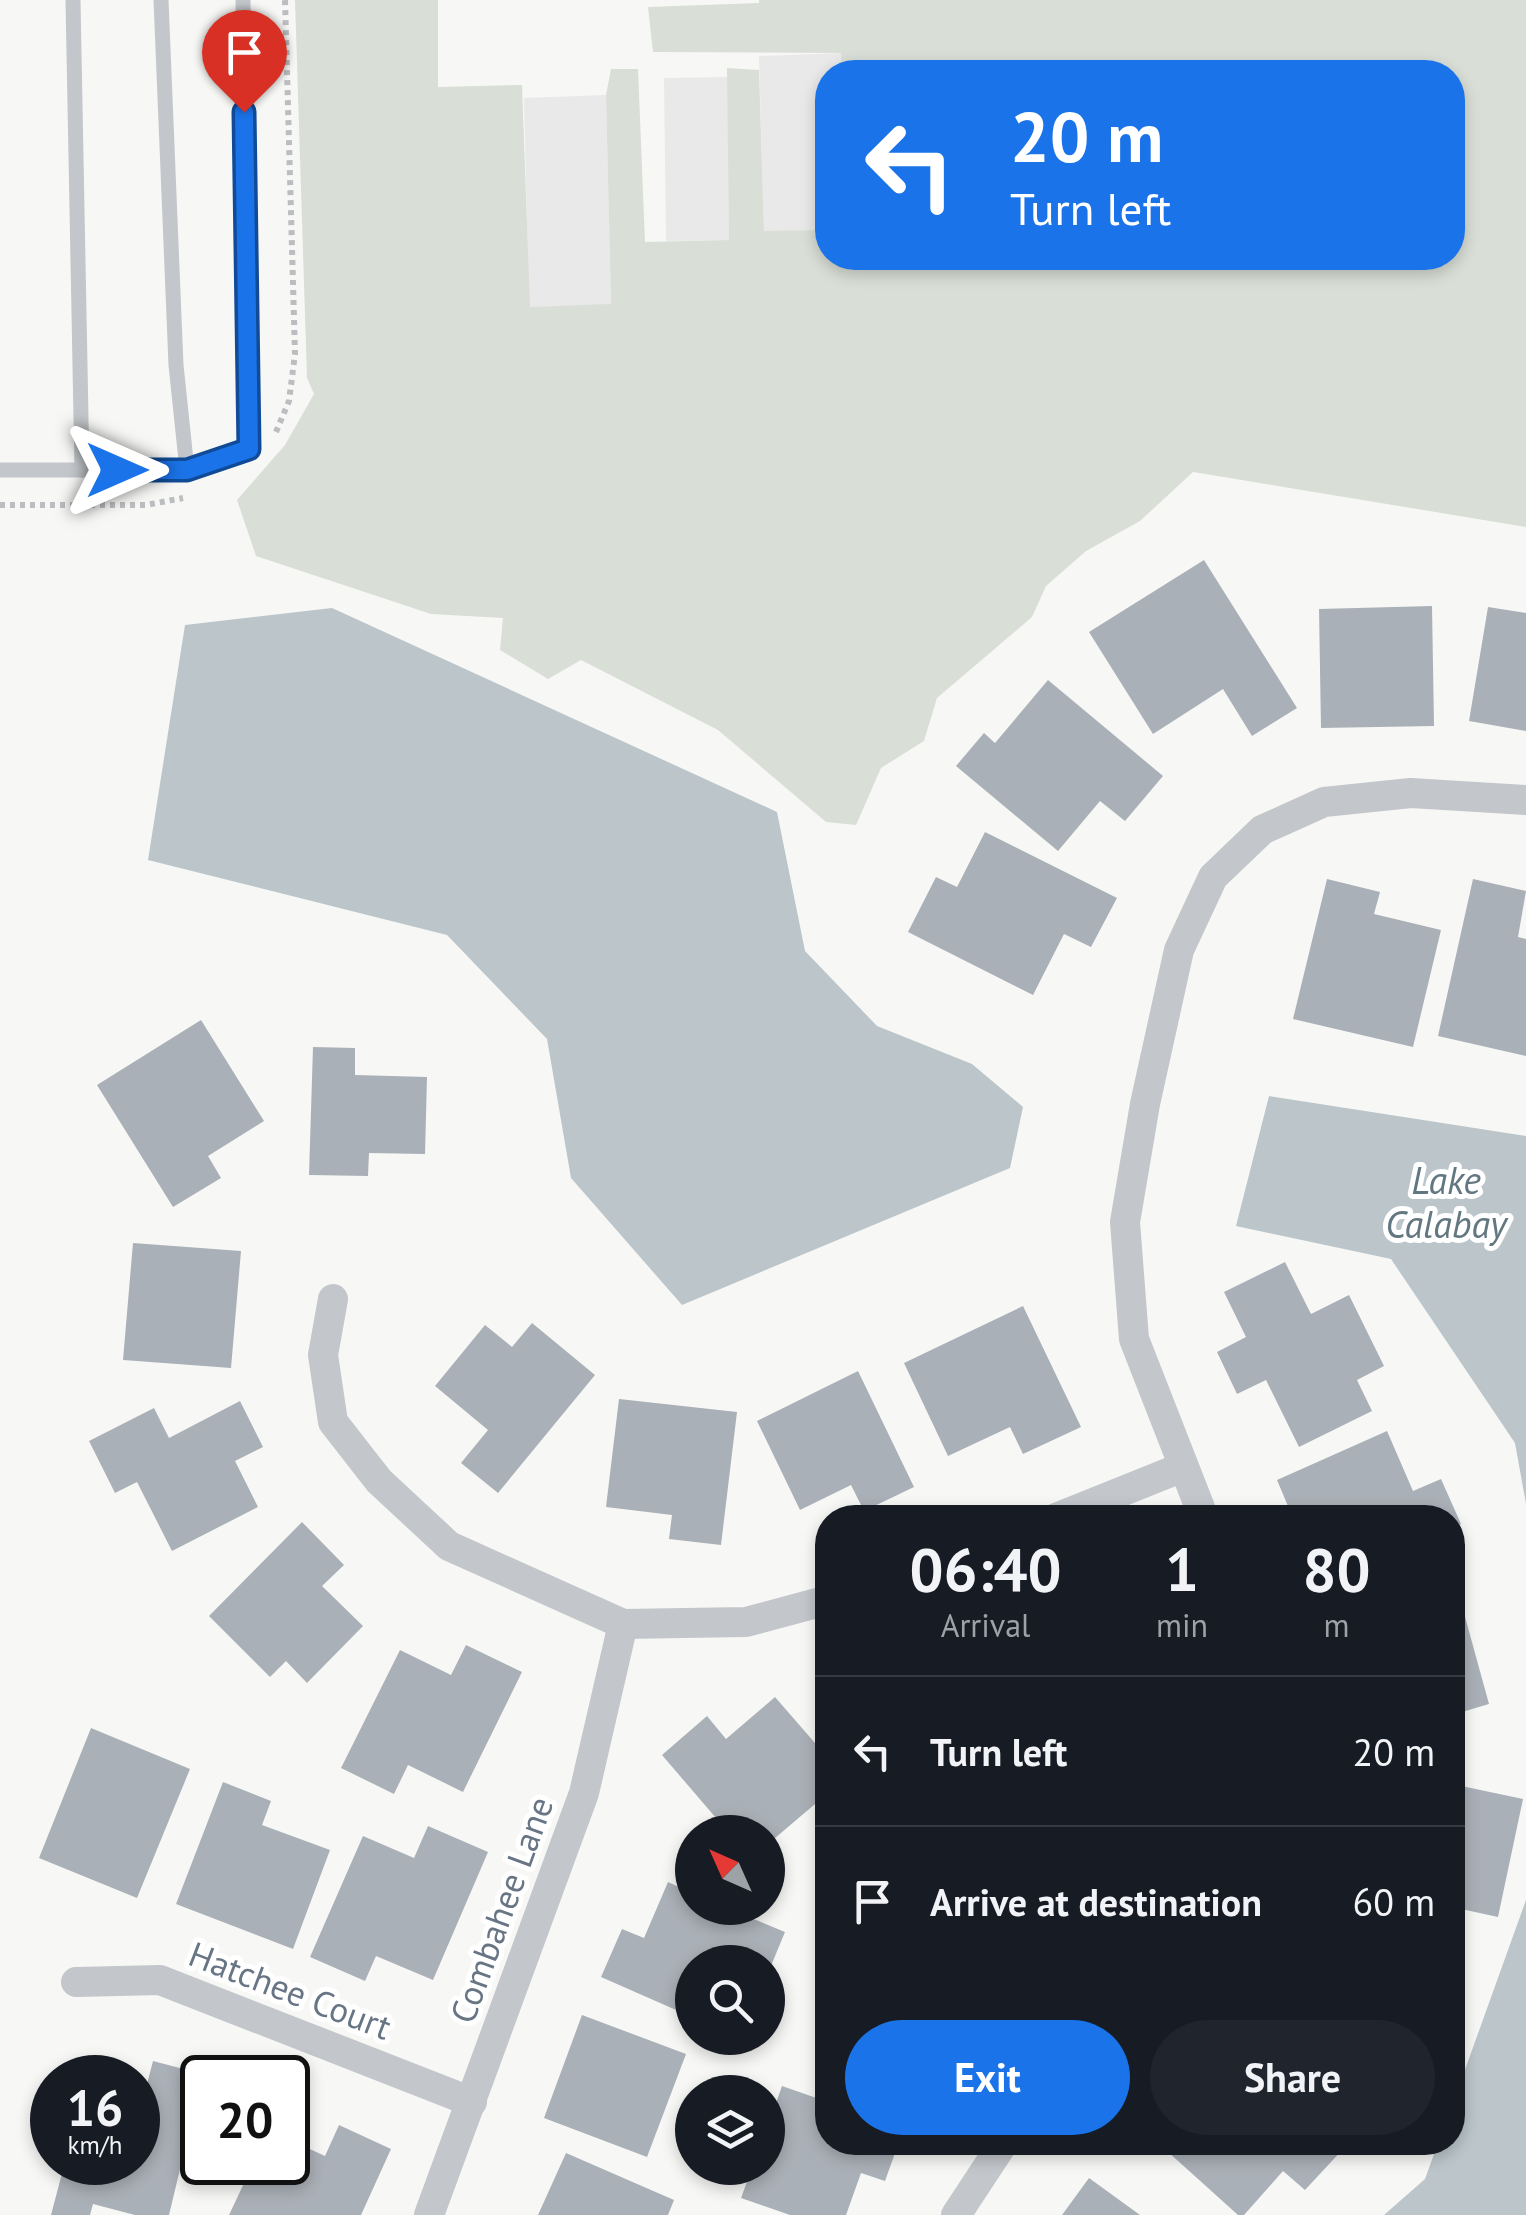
<!DOCTYPE html>
<style>
body{margin:0;font-family:"PT Sans",sans-serif;background:#20242c;color:#f1f3f6;height:100vh;display:flex;flex-direction:column;font-size:38px;white-space:nowrap}
*{box-sizing:border-box;margin:0}
p{font-size:32px;color:#9ea1a6}
.icon{flex:none;width:55px;height:55px;fill:none;stroke:currentColor;stroke-width:2;stroke-linecap:round;stroke-linejoin:round}
.map{position:relative;flex:1;overflow:hidden}
.details{position:absolute;left:815px;top:1505px;width:650px;height:650px;display:flex;flex-direction:column;background:#171b24;border-radius:40px;box-shadow:0 5px 15px #0003}
.details>*{flex:none}
.top-card{position:absolute;left:815px;top:60px;width:650px;height:210px;border-radius:40px;box-shadow:0 5px 15px #0003;background:#1a73e8;color:#fff;overflow:hidden}
.needle{width:65px;rotate:315deg}
.fabs{position:absolute;left:675px;top:1815px;display:grid;gap:20px}
.fabs a{display:grid;place-items:center;width:110px;height:110px;border-radius:50%;background:#171b24;box-shadow:0 5px 15px #0003;font-size:50px}
.speed{position:absolute;left:30px;top:2055px;display:flex;gap:20px;font-size:50px;font-weight:700;text-align:center}
.speed>*{display:grid;place-content:center;width:130px;height:130px;border-radius:50%;background:#171b24;box-shadow:0 5px 15px #0003;line-height:1}
.speed small{font-size:25px;font-weight:400}
.speed .limit{border:5px solid #111;border-radius:15px;background:#fff;color:#111}
.pin{position:absolute;display:grid;place-items:center;width:85px;height:85px;color:#fff;margin:-102px -42px;border-radius:50% 50% 50% 0;rotate:-45deg;box-shadow:0 0 10px #0007}
.pin .icon{rotate:45deg}
.me{position:absolute;width:110px;margin:-55px;rotate:90deg;stroke-linejoin:round;filter:drop-shadow(0 0 8px #0008)}
.turn{display:flex;align-items:center;gap:35px;height:210px;padding:0 30px;font-size:45px}
.turn .icon{width:130px;height:130px;stroke-width:2.5}
.turn b{display:block;font-size:70px;line-height:85px}
.eta{display:flex;justify-content:space-evenly;align-items:center;height:170px;text-align:center}
.eta b{font-size:60px;font-weight:700;line-height:70px}
.cta{display:flex;gap:20px;margin-top:auto;padding:20px 30px}
.cta a{flex:1;height:115px;border-radius:60px;background:#1a73e8;color:#fff;font-size:40px;font-weight:700;line-height:115px;text-align:center}
.cta a+a{background:#20242c;color:#f1f3f6}
ul{padding:0;list-style:none}
li{display:flex;align-items:center;gap:30px;height:150px;padding:0 30px;border-top:2px solid #363941}
li div{flex:1}
li b{display:block;font-size:38px}
li em{font-style:normal}
.map>svg:first-child{display:block}
.built{fill:#e8e9e8}
.green{fill:#d9ded6}
.water{fill:#bbc5ca}
.building{fill:#aab0b7}
.lines{fill:none;stroke-linecap:round;stroke-linejoin:round}
.path{stroke:#bbbdc0;stroke-width:6;stroke-dasharray:5 5;stroke-linecap:butt}
.service{stroke:#c3c6ca;stroke-width:15}
.minor{stroke:#c3c6ca;stroke-width:30}
.route-casing{stroke:#114b97;stroke-width:25}
.route{stroke:#1a73e8;stroke-width:18}
.labels{text-anchor:middle;stroke-width:10;stroke-linejoin:round;paint-order:stroke}
.street-label{font-size:35px;fill:#687585;stroke:#fff}
.water-label{font-size:38px;font-style:italic;fill:#637780;stroke:#fff}
</style>
<div class="map">
<svg width="1526" height="2215" viewBox="0 0 1526 2215">
<rect width="100%" height="100%" fill="#f7f8f5"/>
<g class="built">
<polygon points="842,53 842,72 828,72 827,230 764,232 759,56"/>
<polygon points="728,77 729,240 666,241 664,78"/>
<polygon points="606,95 611,305 529,307 524,98"/>
</g>
<polygon class="green" points="295,0 438,0 438,87 522,85 530,307 611,304 606,95 611,69 638,69 645,242 729,240 727,68 759,70 764,231 827,230 828,258 1452,258 1452,72 842,72 841,53 653,52 648,7 759,3 759,0 1526,0 1526,527 1193,472 1140,521 1086,551 1046,586 1032,617 937,698 924,741 881,768 856,825 826,822 718,730 581,660 548,679 500,650 503,618 431,614 256,556 237,500 285,445 314,394 307,378"/>
<g class="water">
<polygon points="332,608 777,812 805,951 877,1026 972,1064 1023,1107 1010,1168 682,1305 571,1178 547,1039 447,935 148,860 185,625"/>
<polygon points="1269,1096 1526,1136 1526,1504 1515,1443 1391,1259 1236,1226"/>
<polygon points="1526,1900 1526,2215 1384,2215 1425,2179 1438,2143 1452,2142 1453,2103"/>
</g>
<g class="building">
<polygon points="1204,560 1297,708 1252,736 1223,689 1153,734 1089,632"/>
<polygon points="1432,606 1434,726 1321,728 1319,609"/>
<polygon points="1488,607 1526,613 1526,731 1469,721"/>
<polygon points="1048,680 1163,776 1125,821 1100,801 1058,851 956,766 984,733 995,743"/>
<polygon points="985,832 1117,898 1091,947 1064,934 1033,995 908,932 936,877 957,887"/>
<polygon points="1327,879 1380,892 1374,914 1441,930 1413,1047 1293,1019"/>
<polygon points="1473,879 1526,891 1518,937 1526,939 1526,1056 1438,1036"/>
<polygon points="201,1020 264,1121 208,1156 221,1178 173,1207 97,1085"/>
<polygon points="313,1047 355,1048 355,1075 427,1077 425,1154 369,1153 368,1176 309,1175"/>
<polygon points="133,1243 241,1251 231,1368 123,1360"/>
<polygon points="1285,1262 1311,1314 1349,1295 1384,1366 1357,1380 1372,1411 1299,1447 1266,1380 1237,1394 1217,1352 1246,1337 1224,1292"/>
<polygon points="1023,1306 1081,1427 1023,1454 1010,1427 948,1456 904,1363"/>
<polygon points="532,1323 595,1375 498,1493 461,1463 488,1430 435,1386 485,1325 512,1347"/>
<polygon points="858,1371 914,1487 864,1511 851,1485 800,1510 757,1421"/>
<polygon points="619,1399 737,1412 721,1545 669,1539 672,1515 606,1507"/>
<polygon points="240,1401 263,1447 235,1461 258,1507 172,1551 137,1482 115,1493 89,1441 154,1408 169,1438"/>
<polygon points="1387,1431 1413,1491 1441,1479 1461,1524 1452,1528 1452,1518 1293,1518 1277,1480"/>
<polygon points="302,1522 344,1565 322,1586 363,1626 307,1683 286,1661 270,1677 209,1616"/>
<polygon points="1456,1584 1489,1704 1452,1715 1452,1585"/>
<polygon points="466,1645 522,1672 463,1792 408,1765 394,1794 341,1768 400,1650 451,1675"/>
<polygon points="775,1697 828,1758 828,1793 768,1844 768,1832 728,1832 662,1755 707,1716 726,1739"/>
<polygon points="91,1728 190,1769 137,1898 39,1858"/>
<polygon points="223,1782 271,1801 262,1825 330,1850 293,1949 176,1904"/>
<polygon points="1452,1784 1523,1799 1498,1917 1452,1907"/>
<polygon points="428,1826 488,1852 433,1980 376,1956 365,1981 310,1957 363,1836 414,1858"/>
<polygon points="668,1882 692,1893 692,1908 727,1908 785,1932 768,1973 768,1962 692,1962 692,2017 601,1977 622,1929 644,1938"/>
<polygon points="582,2015 686,2054 647,2157 544,2118"/>
<polygon points="153,2061 210,2076 202,2078 169,2215 135,2215 93,2204 90,2215 51,2215 65,2162 138,2162 138,2106 141,2107"/>
<polygon points="782,2086 828,2102 828,2142 899,2142 885,2181 861,2173 846,2215 790,2215 741,2198 752,2168 768,2168 768,2126"/>
<polygon points="339,2125 391,2149 361,2215 229,2215 254,2162 288,2162 288,2139 325,2156"/>
<polygon points="1157,2142 1338,2142 1344,2148 1305,2190 1283,2171 1244,2215 1238,2215"/>
<polygon points="566,2153 674,2200 668,2215 538,2215"/>
<polygon points="1089,2178 1140,2215 1062,2215"/>
</g>
<g class="lines">
<g class="path">
<polyline points="276,432 289,401 295,354 285,0"/>
<polyline points="0,505 146,505 183,498"/>
</g>
<g class="service">
<polyline points="73,0 82,470"/>
<polyline points="161,0 176,365 187,470"/>
<polyline points="0,470 187,470 249,449 243,0"/>
</g>
<g class="minor">
<polyline points="333,1299 323,1355 333,1422 379,1481 449,1546 623,1624 746,1622 828,1600"/>
<polyline points="1056,1518 1183,1467"/>
<polyline points="1204,1518 1134,1339 1125,1222 1145,1104 1179,950 1213,877 1262,830 1324,802 1411,793 1526,800"/>
<polyline points="76,1982 160,1980 472,2102"/>
<polyline points="429,2215 584,1793 623,1624"/>
<polyline points="956,2215 1004,2142"/>
</g>
</g>
<g class="lines">
<g class="route-casing">
<polyline id="route" points="117,470 187,470 249,449 244,112"/>
</g>
<use href="#route" class="route"/>
</g>
<g class="labels">
<g class="street-label">
<text transform="translate(502 1910) rotate(-70)" y="12">Combahee Lane</text>
<text transform="translate(290 1991) rotate(21)" y="12">Hatchee Court</text>
</g>
<g class="water-label">
<text x="1446" y="1194">Lake<tspan x="1446" dy="44">Calabay</tspan></text>
</g>
</g>
</svg>
<div class="fabs">
<a><svg class="needle" viewBox="-14 -14 28 28"><path d="M0-13l5 13h-10z" fill="#e53935"/><path d="M0 13l5-13h-10z" fill="#9ea1a6"/></svg></a>
<a><svg class="icon" aria-label="search" viewBox="0 0 24 24"><circle cx="10" cy="10" r="6"/><path d="M15 15l6 6"/></svg></a>
<a><svg class="icon" aria-label="layers" viewBox="0 0 24 24"><path d="M12 4l9 5-9 5-9-5zM3 14l9 5 9-5"/></svg></a>
</div>
<div class="speed"><div>16<small>km/h</small></div><div class="limit">20</div></div>
<div class="pin" style="left:244px;top:112px;background:#d93025"><svg class="icon" aria-label="arrive" viewBox="0 0 24 24"><path d="M6 21V4h12l-3 4 3 4H6"/></svg></div>
<svg class="me" style="left:117px;top:470px" viewBox="-20 -20 40 40"><path d="M0-17L14 15 0 8-14 15z" fill="#1a73e8" stroke="#fff" stroke-width="4"/></svg>
<div class="top-card">
<div class="turn"><svg class="icon" aria-label="left" viewBox="0 0 24 24"><path d="M17 20v-9H6M10 6l-5 5 5 5"/></svg><div><b>20 m</b>Turn left</div></div>
</div>
<section class="details">
<div class="eta">
<div><b>06:40</b><p>Arrival</p></div>
<div><b>1</b><p>min</p></div>
<div><b>80</b><p>m</p></div>
</div>
<ul>
<li><svg class="icon" aria-label="left" viewBox="0 0 24 24"><path d="M17 20v-9H6M10 6l-5 5 5 5"/></svg><div><b>Turn left</b></div><em>20 m</em></li>
<li><svg class="icon" aria-label="arrive" viewBox="0 0 24 24"><path d="M6 21V4h12l-3 4 3 4H6"/></svg><div><b>Arrive at destination</b></div><em>60 m</em></li>
</ul>
<div class="cta"><a>Exit</a><a>Share</a></div>
</section>
</div>
